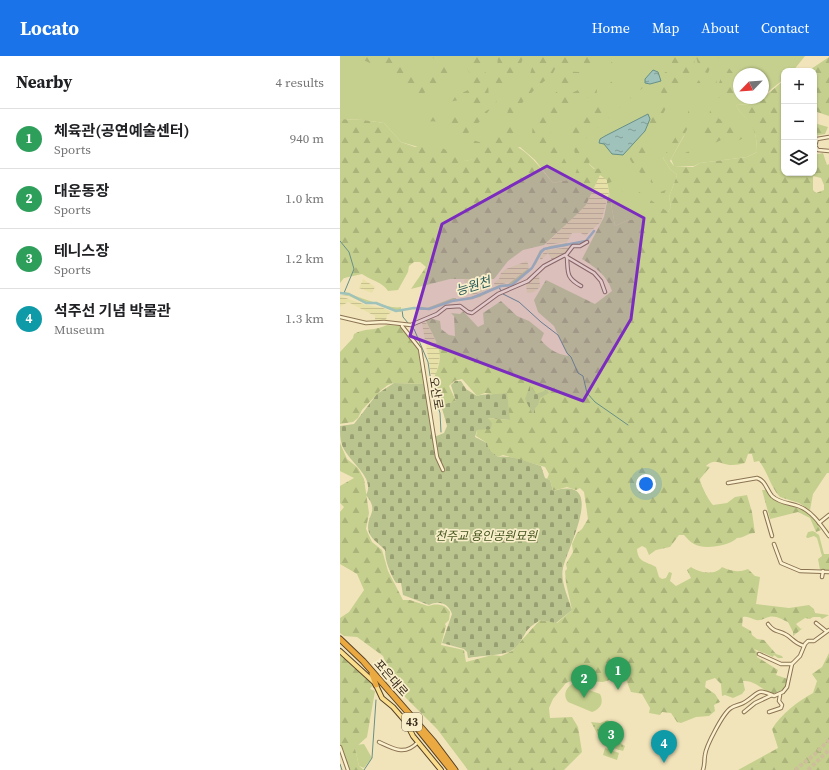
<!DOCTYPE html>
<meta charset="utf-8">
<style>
:root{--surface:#fff;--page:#f6f6f6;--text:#202124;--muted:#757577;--line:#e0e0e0;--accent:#1a73e8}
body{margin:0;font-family:"Source Serif 4","Noto Sans KR",serif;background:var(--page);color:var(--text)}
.controls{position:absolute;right:12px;top:12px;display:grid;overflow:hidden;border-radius:8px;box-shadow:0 1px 3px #0004}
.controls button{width:36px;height:36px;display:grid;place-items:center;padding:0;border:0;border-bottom:1px solid var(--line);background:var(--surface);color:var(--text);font:20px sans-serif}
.compass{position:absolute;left:393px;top:12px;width:36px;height:36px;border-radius:50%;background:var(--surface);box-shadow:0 1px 3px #0004;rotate:245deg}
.you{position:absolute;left:306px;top:428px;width:14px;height:14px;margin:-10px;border:3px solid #fff;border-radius:50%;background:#1a73e8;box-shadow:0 0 0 6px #1a73e833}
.badge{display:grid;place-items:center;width:26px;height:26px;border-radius:50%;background:var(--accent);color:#fff;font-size:13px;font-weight:700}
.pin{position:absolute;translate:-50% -33px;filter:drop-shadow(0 1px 2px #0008)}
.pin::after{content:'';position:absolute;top:21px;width:14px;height:12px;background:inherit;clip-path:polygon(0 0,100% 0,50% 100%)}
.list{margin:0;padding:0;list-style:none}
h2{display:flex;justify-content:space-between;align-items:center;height:52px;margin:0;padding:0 16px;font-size:17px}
h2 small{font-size:13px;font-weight:400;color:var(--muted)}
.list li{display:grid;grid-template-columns:26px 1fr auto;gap:12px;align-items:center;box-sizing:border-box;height:60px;padding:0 16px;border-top:1px solid var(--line)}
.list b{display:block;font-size:15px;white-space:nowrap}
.list p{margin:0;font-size:13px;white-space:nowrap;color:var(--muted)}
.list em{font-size:13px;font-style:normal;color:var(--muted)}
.icon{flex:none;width:22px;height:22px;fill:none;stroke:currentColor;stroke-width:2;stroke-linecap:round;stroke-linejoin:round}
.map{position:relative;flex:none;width:489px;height:714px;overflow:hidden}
header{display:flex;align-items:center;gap:24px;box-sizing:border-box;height:56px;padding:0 20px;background:var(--accent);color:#fff}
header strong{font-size:19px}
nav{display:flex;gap:22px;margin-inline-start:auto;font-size:14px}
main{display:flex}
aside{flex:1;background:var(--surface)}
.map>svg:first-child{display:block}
.farmland{fill:url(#farmland-rules)}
.grass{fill:#c5d08e}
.forest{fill:url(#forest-firs);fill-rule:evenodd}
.cemetery{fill:url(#cemetery-stones)}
.park{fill:url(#park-dots)}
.water{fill:url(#water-ripples);stroke:#669088}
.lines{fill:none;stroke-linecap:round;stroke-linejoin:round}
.stream{stroke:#669088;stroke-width:1}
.river{stroke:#9fc2ba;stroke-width:2.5}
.major-tunnel{stroke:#cdbf9a;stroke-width:4;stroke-dasharray:4 2;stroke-linecap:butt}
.minor-casing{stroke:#8a7353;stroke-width:4.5}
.major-casing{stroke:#574128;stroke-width:6}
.highway-casing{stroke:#574128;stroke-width:7}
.minor{stroke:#fcf1ce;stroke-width:2.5}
.major{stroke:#fade8d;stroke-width:4}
.highway{stroke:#ebaa41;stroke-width:5}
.marked{fill:#7b2cbf;fill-opacity:0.2;stroke:#7b2cbf;stroke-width:3;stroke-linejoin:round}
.labels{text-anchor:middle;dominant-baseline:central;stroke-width:3.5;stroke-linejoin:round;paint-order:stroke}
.shield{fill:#f9eeca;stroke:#71654f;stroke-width:1}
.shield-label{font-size:11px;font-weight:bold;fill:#372a1a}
.street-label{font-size:12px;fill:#372a1a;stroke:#f9eeca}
.park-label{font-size:12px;font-style:italic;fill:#45561e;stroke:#f9eeca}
.water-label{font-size:13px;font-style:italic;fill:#275959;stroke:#f9eeca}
</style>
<header>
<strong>Locato</strong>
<nav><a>Home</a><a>Map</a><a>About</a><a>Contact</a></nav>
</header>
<main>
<aside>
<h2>Nearby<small>4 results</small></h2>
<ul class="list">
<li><span class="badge" style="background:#2e9e5b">1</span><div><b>체육관(공연예술센터)</b><p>Sports</p></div><em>940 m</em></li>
<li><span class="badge" style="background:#2e9e5b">2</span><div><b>대운동장</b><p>Sports</p></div><em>1.0 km</em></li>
<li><span class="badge" style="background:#2e9e5b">3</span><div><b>테니스장</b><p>Sports</p></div><em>1.2 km</em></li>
<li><span class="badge" style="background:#0f9aa8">4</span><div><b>석주선 기념 박물관</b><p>Museum</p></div><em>1.3 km</em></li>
</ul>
</aside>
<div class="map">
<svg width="489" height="714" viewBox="0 0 489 714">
<defs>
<pattern id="farmland-rules" width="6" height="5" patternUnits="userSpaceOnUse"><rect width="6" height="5" fill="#e8e1a7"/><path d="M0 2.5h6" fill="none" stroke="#c8c18f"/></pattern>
<pattern id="forest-firs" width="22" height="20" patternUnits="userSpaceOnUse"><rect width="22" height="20" fill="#c5d08e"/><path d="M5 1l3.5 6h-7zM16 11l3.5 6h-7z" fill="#aab37a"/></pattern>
<pattern id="cemetery-stones" width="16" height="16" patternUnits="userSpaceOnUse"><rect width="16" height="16" fill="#bac48e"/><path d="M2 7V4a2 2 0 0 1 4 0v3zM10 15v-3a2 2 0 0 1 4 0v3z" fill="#989f73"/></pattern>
<pattern id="park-dots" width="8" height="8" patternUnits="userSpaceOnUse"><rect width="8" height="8" fill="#c5d08e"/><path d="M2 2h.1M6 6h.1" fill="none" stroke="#aab37a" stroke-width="1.8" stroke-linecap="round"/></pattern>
<pattern id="water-ripples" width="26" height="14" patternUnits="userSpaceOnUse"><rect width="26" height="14" fill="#9fc2ba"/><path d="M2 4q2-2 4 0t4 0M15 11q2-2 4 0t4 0" fill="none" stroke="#829e96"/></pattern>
</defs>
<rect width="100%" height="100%" fill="#f2e4ba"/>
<!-- farmland -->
<g class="farmland">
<path d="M 260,118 L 267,124 L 269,136 L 261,166 L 245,180 L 241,177 L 232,177 L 227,186 L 205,189 L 246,149 Z"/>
<path d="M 231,191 L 226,198 L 212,204 L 208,197 L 201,204 L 199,201 L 207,194 Z"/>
<path d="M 187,205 L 189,211 L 187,214 L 170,226 L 155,230 L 154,227 L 159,223 L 161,217 L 166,213 Z"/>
<path d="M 199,219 L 200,231 L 194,236 L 187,237 L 186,228 Z"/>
<path d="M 23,223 L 35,231 L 32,237 L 19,232 Z"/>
<path d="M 125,223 L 147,223 L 149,230 L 147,234 L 131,240 L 124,225 Z"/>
<path d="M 0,240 L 26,249 L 43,252 L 52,256 L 47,259 L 46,265 L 35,265 L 35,260 L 8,246 L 0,251 Z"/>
<path d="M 84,266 L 87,268 L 101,295 L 96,319 L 91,318 L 82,267 Z"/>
</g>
<!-- grass -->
<g class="grass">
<path d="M 0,0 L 465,0 L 453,15 L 444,15 L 444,23 L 423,40 L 423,18 L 399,18 L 399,42 L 420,42 L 412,48 L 396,49 C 400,58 406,60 411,67 C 416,75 417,87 417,96 L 407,101 L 360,107 L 354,110 L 334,110 L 331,103 L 345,78 L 323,102 L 330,113 L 337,119 L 329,141 L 331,151 L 328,156 L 286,165 L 275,170 L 267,124 L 245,104 L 239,110 L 233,123 L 213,127 L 195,104 L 180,91 L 126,105 L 61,86 L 44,67 L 24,64 L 0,63 Z"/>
<path d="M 227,187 L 228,190 C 220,191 209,190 203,196 C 198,200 198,209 191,213 L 200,194 L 210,190 Z"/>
<path d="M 189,212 L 190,214 L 171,230 L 159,231 L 140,241 L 126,244 L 126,242 L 140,238 L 159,229 L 168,228 Z"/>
<path d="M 5,236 C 16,240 51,254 61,251 L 61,256 L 36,247 L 26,248 L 9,240 L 0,239 L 8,239 L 19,243 L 4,237 Z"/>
<path d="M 113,242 L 116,242 L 117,245 C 104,244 93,255 76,254 L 77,250 L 87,252 Z"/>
<path d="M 232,628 L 260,638 C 264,646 261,653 252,656 L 228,646 C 223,640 225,633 232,628 Z"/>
<path d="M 24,688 L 32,702 L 24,712 L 19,710 L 15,692 L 16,689 Z"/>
<path d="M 265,692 L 279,697 L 277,704 L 263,699 Z"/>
</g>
<!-- forest -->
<g class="forest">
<path d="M 14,0 L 50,0 C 64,14 79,25 100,17 C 102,10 96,3 90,0 L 105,0 L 109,10 L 108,24 L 84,37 L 79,38 L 57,26 L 44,13 Z"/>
<path d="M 122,0 L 140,0 L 148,24 L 149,47 L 139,54 C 129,39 125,43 109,46 L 114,41 L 132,32 L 131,21 Z"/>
<path d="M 158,0 L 184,0 L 180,10 L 160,32 L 156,47 L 154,46 Z"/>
<path d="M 195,0 L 224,0 L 231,4 L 233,10 L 215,13 L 212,19 L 197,31 L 182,47 L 174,61 L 174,79 L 168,86 C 189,95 199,110 213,127 L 233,123 L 237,113 L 234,92 L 237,91 L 243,95 L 247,93 L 253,94 L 249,108 L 254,113 C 262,111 269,115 275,120 L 273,125 L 267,128 L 267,124 L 260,119 L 246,149 L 235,160 L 204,189 L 183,194 L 168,205 L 154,223 L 110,223 L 71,233 L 86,211 L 80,206 L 74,206 L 69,210 L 68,216 L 58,234 L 48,235 C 43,226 30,224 22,218 L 4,222 L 0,227 L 0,63 L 24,64 L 44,67 L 61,86 L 75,91 L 95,88 L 126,105 L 135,102 C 133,92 125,89 118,81 C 109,72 97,60 84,68 L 84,62 L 88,60 L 131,62 L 150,53 L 142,64 L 130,73 L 128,78 L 133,84 L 145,88 L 165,64 L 172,42 L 183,34 L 189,22 Z"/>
<path d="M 246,0 L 255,1 L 232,30 L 232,43 L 229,52 L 215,58 L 209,66 L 211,77 L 230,114 L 225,116 C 218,102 208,95 195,87 C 184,68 209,42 222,31 L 217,18 L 219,15 L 239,16 L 238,12 L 243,8 Z"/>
<path d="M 275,0 L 285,0 L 279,9 L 257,27 L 256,25 L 271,7 Z"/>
<path d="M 330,0 L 381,0 L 373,5 L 368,17 C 359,16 358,7 356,1 L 350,21 L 344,23 L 333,10 Z"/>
<path d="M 308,1 L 311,2 C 309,6 268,35 262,38 L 261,37 L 266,29 L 293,14 Z"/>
<path d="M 489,1 L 489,60 L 477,56 L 474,51 L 474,15 L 468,15 Z"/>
<path d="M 385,7 L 396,21 L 399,22 L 399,42 L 401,42 L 399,42 L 382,39 L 380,42 L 374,41 L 375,53 L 379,63 L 388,65 L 403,75 L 404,82 L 397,85 L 381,84 L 361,94 L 338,102 L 340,99 L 357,92 L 364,85 L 364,71 L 369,65 L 372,33 L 378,18 L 374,41 L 382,19 L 381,11 Z"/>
<path d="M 325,16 L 330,17 L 340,26 L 308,86 L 320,93 L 319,95 L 314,94 L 310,96 C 309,110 308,126 320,136 L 326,134 L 324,138 L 319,139 L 311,126 L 296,113 L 289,102 L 291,94 L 303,83 L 311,63 L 314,52 L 320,46 L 323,21 Z"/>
<path d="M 363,18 L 367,19 L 354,41 L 350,68 L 330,105 L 334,110 L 353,111 L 360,107 L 407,101 L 417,96 C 417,87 416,75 410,67 C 406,60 399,57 396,49 L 412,48 L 423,42 L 444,24 L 444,117 L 474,117 L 474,99 L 483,97 L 487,109 L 489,108 L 489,417 L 487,417 L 473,438 L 470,454 L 459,447 L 440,441 C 430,430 428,416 419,405 L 414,406 L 412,398 L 408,398 L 405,407 C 401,408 396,409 392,409 C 381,409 375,401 366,410 L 370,411 L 360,423 C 360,428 369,445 373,449 L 387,447 L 395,441 L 407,439 L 412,456 L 415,477 C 408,477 404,482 397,482 C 389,490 364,494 354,488 C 350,486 347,482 344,479 L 339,479 L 330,491 L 316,494 L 309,499 L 306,492 L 302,490 L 297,493 C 298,507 306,505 316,511 L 319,521 L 322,523 L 326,522 L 329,516 L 332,517 L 330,525 L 336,530 L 351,522 L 347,514 L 351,511 C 360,517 375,520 382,511 C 391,515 398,517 408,513 L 415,520 L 420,521 L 416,548 L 449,552 L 469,549 L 474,553 L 475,557 L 489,559 L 482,563 L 480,561 L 473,561 L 470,563 L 465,562 L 456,568 L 461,573 L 463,572 L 453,580 L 453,576 L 448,566 C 443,564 435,559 429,561 C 424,562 422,565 416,564 C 411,563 409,560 403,561 L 402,570 L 411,575 L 412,579 L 417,583 L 424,584 L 436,598 L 442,600 L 443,602 L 438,602 L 434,599 L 433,601 L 414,593 L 417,596 L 417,601 L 438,614 L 436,619 L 448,623 C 448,632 440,636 432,638 C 422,634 415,624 403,625 L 405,634 L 402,638 L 393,642 L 385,639 L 382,640 L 381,628 L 375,622 L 366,625 L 365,631 L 375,638 L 380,646 L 374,649 L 375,655 L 369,660 L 356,661 L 341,667 L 337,666 L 331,657 L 322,656 L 320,659 L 309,657 L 310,652 L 302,638 L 291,636 L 285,621 L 282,620 L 263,626 L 234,624 L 226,627 L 213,643 L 209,652 L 210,662 L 232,661 L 238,671 L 242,696 L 224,714 L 128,714 L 97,673 L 55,631 L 43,600 L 17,581 L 4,580 L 0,577 L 0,562 L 9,556 L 24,534 L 17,518 L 0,508 L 0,456 L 4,451 L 0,447 L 0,430 L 14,422 L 0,415 L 0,387 L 7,403 L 18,412 L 24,423 L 29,457 L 26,473 L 32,486 L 42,494 L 48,515 L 63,544 L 70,544 L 88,550 C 96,547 106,548 110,556 L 109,564 L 105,568 L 106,570 L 101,589 L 124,594 L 126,606 L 152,599 L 161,600 L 172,595 L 200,564 L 217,567 L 232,554 L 226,527 L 225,515 L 227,513 L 226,508 L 233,496 L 232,488 L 237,477 L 242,473 L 248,463 L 244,436 L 240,432 L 236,434 L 227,431 L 213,435 L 210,424 L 207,423 L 209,418 L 205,411 L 163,399 L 158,401 L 149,395 L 147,387 L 136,380 L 137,374 L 147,362 L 170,364 L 156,339 L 145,337 L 137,340 L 122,323 L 114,325 L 109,330 L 116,345 L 101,349 L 91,328 C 107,297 99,292 85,263 L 89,262 L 100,265 L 101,273 L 109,279 L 115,280 L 114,260 L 111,257 L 120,258 L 123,255 L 138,271 L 144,268 L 143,257 L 161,245 L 177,260 L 189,265 L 204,277 L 201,284 C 208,293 217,298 228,300 L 214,270 L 198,256 L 194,244 L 206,224 L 255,248 L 272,235 C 267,219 255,211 242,203 L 264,161 L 269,136 L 275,170 L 286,165 L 315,158 L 317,153 L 316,154 L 306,142 L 299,138 L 292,140 L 283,136 L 276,120 L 328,156 L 331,151 L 329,141 L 337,119 L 330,113 L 323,102 L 348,60 L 348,47 L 354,31 ZM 473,120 L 481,122 L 484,129 L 484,134 L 476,137 L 473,134 Z"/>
<path d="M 252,27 L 257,34 L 256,42 L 251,44 L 242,38 L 233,42 L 232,37 Z"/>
<path d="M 300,28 L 304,31 C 280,50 259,70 238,90 L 231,90 L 230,83 L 233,72 L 236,67 L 249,57 L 253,45 L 257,45 L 262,54 L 266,56 L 282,44 Z"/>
<path d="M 474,67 L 488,71 L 485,78 L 474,80 Z"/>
<path d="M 47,269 L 60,270 L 80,295 L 84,328 L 54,327 L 48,329 L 40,335 L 22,354 L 18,362 L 13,366 L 0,368 L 0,296 L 13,282 L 14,278 C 23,272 36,275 47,269 Z"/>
<path d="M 422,434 L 428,434 L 441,447 L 464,454 L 476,465 L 481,474 L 476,476 L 470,462 L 458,456 L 430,463 Z"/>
<path d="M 473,475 L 479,479 L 484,498 L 489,498 L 489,514 L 480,514 L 478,503 L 482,500 L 477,482 L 474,480 L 468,482 L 466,481 L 468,476 Z"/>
<path d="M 0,597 L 32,627 L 33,629 L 30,633 L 35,635 L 27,681 L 15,692 L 19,710 L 24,714 L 10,714 L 0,689 Z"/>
<path d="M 489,597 L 489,714 L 398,714 L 438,692 L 432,673 C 441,658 458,645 473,637 L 477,625 L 472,618 L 482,611 Z"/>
</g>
<!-- cemetery -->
<g class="cemetery">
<path d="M 115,325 L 121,325 L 126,333 L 137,340 C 147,337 156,339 167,337 L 170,364 L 148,362 L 152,367 L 151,373 L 137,374 L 135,381 L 147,387 L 149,394 L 158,401 C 167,398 190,407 201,410 L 205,422 L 210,424 L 213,435 C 268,418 228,490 223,512 C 220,525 228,541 232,554 L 216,567 L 200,564 C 196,567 189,571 186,576 C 182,583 178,591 171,595 C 164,599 138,600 128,602 L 127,596 L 124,593 L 102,587 L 112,558 C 109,547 98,544 89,549 L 63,539 L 61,527 L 56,527 C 50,517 45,505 45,494 C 39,487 29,483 28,472 C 28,457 39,455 26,439 C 36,421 8,406 2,389 C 0,383 0,377 0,370 L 14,368 L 37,338 L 54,327 L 85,328 L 94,381 L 104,377 L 107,370 L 101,349 L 116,345 L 111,329 Z"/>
<path d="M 190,329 L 196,338 L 207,334 L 209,337 L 200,342 L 198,349 L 195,352 L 195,357 L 192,357 L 185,343 Z"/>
</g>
<!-- park -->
<path class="park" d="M 268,664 L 279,686 L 285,690 L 283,695 L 263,689 L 251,666 L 260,667 Z"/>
<!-- water -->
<g class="water">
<path d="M 313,14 L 318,16 L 321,25 L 310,28 L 305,27 L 305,23 Z"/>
<path d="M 308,58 L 310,63 L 305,75 L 283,99 L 272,98 L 264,88 L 259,87 L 260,83 L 265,80 Z"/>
</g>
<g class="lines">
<!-- stream -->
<g class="stream">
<path d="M 0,185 L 9,196 L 14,213 L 4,237"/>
<path d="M 159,231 L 161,235"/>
<path d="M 163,238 L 179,246 L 201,266 L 218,279 L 227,297 L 231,301 L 238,317 L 243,320 L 247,337 L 255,346 L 288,369"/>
<path d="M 62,254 L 63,261 L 68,267"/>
<path d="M 71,271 L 74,273 L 88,306 L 92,333 L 100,357 L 101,376"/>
<path d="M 0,708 L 2,714"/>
<path d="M 24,714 L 32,702 L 36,644"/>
</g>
<!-- river -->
<path class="river" d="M 0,237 L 9,238 L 26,247 L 36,247 L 56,255 L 74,252 L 89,253 L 112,245 L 132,242 L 161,230 L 172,229 L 192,212 L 201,196 L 204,193 L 246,185 L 254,175"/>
<!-- major-tunnel -->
<g class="major-tunnel">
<path d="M 455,714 L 474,699 L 489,684"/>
<path d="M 468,714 L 489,694"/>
</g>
<defs>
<g id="minor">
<path d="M 489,81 L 477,83 L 475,90 L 478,94 L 489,95"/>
<path d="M 226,199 L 233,190 L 240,190 L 247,186"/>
<path d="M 227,201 L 254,217 L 261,225 L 265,236"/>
<path d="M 0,261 L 26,267 L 44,266 L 71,269 L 97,258 L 106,251 L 120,250 L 128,256 L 132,257 L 158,238 L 188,225 L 204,210 L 225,199 L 227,201 C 228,217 226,222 241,230"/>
<path d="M 62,270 L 80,293 L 97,401 L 103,414"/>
<path d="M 388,427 L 417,422 C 426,425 426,433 432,440 C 439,447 450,447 458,450 C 472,455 481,469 489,480"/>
<path d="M 425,456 L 432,480"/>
<path d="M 479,467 L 489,459"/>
<path d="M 434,488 L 441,507 L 460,515 L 489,516"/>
<path d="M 482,521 L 483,515"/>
<path d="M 476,567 L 486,575"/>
<path d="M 428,568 C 434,576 437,574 445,578 C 452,581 453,587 464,590"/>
<path d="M 419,598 L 441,608 L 452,608"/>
<path d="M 404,656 L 415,647 L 432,639"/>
<path d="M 429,656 L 441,652 L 442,649 L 439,645 L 440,639"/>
<path d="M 39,686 C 54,693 65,700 78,686"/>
<path d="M 0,691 L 8,714"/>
<path d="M 363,714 C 365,708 364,705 365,699 C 366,690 383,657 391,652 C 395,649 401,649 405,646 C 420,636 417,632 434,640 L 443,636 L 447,631 L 452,608 L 460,600 L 465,588 L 468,585 L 474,585 L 489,574"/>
</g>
<path id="major" d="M 0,595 L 35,627 L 42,642 L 53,651 L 66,666 L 73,680 L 101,714"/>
<g id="highway">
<path d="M 0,583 L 23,605 L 94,686 L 115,714"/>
<path d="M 32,618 L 36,629"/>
<path d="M 78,673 L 111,714"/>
</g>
</defs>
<!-- minor casing -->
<use href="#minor" class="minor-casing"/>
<!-- major casing -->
<use href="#major" class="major-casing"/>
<!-- highway casing -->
<use href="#highway" class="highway-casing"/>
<!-- minor -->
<use href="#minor" class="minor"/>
<!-- major -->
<use href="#major" class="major"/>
<!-- highway -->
<use href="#highway" class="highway"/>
</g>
<!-- marked area -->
<path class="marked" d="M 207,110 L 304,162 L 291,263 L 243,345 L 70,280 L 102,168 Z"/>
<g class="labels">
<!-- shield labels -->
<rect class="shield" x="62" y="657" width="20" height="18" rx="3"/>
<g class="shield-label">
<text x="72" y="666">43</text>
</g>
<!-- street labels -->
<g class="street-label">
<text transform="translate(96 337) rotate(80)">오산로</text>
<text transform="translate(51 622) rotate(49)">포은대로</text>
</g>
<!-- park labels -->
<g class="park-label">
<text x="146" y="480">천주교 용인공원묘원</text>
</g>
<!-- water labels -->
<g class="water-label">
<text transform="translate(133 230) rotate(-17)">능원천</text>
</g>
</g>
</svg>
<div class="controls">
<button>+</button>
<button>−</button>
<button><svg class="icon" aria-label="layers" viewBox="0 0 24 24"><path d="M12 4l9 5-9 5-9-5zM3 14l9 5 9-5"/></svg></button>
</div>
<svg class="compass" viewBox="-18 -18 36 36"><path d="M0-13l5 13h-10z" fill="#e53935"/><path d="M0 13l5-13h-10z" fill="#757577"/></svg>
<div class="you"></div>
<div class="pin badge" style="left:278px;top:634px;background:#2e9e5b">1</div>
<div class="pin badge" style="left:244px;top:642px;background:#2e9e5b">2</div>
<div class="pin badge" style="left:271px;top:698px;background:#2e9e5b">3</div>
<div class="pin badge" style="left:324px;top:707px;background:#0f9aa8">4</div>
</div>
</main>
